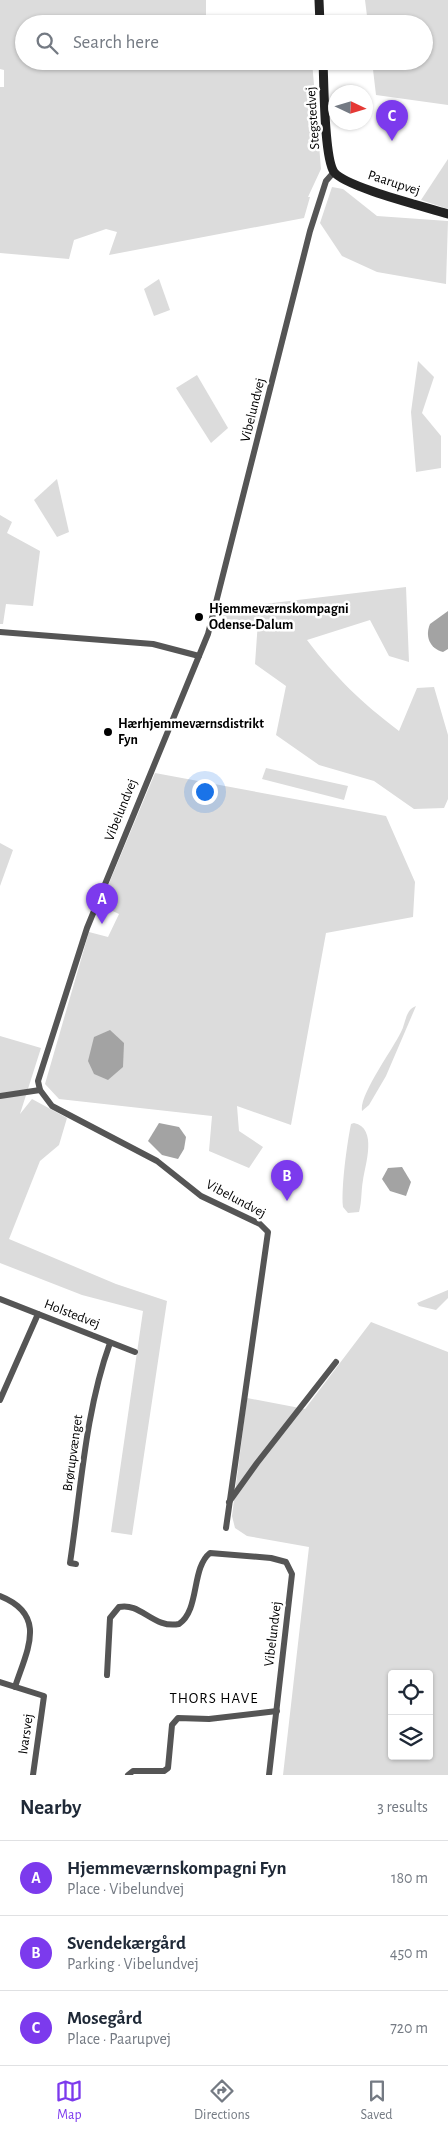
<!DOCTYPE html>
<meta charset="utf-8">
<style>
:root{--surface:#fff;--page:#f2f2f3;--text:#1f2937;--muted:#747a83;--line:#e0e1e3;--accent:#7c3aed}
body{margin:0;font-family:"Alegreya Sans",sans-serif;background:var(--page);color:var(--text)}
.controls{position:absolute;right:15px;bottom:15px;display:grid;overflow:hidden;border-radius:5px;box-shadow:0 1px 4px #0004}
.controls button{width:45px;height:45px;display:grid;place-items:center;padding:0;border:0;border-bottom:1px solid var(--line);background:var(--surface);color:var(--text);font:25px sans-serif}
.compass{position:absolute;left:328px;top:85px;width:45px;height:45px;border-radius:50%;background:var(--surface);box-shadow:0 1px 4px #0004;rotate:94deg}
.you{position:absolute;left:204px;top:791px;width:18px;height:18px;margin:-12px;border:4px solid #fff;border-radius:50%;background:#1a73e8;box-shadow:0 0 0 8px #1a73e833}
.badge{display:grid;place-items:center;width:32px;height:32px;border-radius:50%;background:var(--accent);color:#fff;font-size:16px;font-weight:700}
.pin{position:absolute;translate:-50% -41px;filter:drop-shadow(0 1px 2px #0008)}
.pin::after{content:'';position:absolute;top:26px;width:18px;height:15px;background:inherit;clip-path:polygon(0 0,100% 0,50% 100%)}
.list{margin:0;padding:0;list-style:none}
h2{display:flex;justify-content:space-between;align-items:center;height:65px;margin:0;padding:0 20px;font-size:21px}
h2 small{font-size:16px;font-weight:400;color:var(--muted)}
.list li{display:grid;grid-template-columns:32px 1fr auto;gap:15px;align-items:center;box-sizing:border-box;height:75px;padding:0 20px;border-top:1px solid var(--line)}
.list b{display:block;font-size:19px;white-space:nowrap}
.list p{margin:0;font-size:16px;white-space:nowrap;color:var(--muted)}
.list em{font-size:16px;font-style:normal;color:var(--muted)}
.icon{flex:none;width:28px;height:28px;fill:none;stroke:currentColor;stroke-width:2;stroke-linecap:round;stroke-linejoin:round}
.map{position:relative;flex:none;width:448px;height:1775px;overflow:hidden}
.search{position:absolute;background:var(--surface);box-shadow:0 1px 4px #0004;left:15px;right:15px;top:15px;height:55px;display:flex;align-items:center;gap:12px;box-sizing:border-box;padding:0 18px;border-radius:28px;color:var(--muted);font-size:19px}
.sheet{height:290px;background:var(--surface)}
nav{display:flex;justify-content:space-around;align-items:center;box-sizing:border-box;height:70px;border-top:1px solid var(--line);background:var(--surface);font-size:14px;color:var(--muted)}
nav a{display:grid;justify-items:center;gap:2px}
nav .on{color:var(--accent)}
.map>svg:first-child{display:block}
.green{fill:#dcdcdc;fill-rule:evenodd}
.water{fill:#a3a3a3}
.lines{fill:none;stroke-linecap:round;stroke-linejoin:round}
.street{stroke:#555;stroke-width:6}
.secondary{stroke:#222;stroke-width:9}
.poi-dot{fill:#000;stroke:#fff;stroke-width:2}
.labels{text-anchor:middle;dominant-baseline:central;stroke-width:5;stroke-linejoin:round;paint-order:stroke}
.street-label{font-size:14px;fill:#000;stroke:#fff}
.poi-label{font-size:14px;font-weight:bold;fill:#000;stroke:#fff;text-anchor:start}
.neighbourhood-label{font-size:15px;letter-spacing:1px;fill:#000;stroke:#fff}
</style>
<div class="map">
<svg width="448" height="1775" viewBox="0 0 448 1775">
<rect width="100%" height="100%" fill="#fff"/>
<!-- green -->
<g class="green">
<path d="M 0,0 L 206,0 L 206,24 L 24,24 L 24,61 L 312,61 L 321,169 L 308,197 L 310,197 L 304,218 L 109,255 L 117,232 L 106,229 L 74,240 L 69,259 L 0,253 L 0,87 L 4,87 L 4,70 L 0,69 Z"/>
<path d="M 365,0 L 448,0 L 448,105 L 376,95 L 372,61 L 424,61 L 424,24 L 368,24 Z"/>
<path d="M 448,159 L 448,209 L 421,200 Z"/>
<path d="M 332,187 L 343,189 L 377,216 L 448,221 L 446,284 L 377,272 L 342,256 L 320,223 Z"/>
<path d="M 159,279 L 170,310 L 154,316 L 144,289 Z"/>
<path d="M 418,361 L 434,377 L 422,413 L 441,436 L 441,468 L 416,472 L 411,412 Z"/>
<path d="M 197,375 L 228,428 L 211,443 L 176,388 Z"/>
<path d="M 57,479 L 69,532 L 57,537 L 34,500 Z"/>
<path d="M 0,515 L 12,522 L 7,533 L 40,551 L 33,606 L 6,604 L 3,624 L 0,624 Z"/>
<path d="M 406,587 L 409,662 L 389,656 L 370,620 L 307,640 C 336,678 361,702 399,731 L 417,688 L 434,687 L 448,735 L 448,799 L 444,808 L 414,809 L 374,781 L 319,765 L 276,735 L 286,686 L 255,664 L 258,621 L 222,619 L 224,609 Z"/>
<path d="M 266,768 L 348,786 L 344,800 L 262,779 Z"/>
<path d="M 155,773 L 386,816 L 415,882 L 413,917 L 326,933 L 291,1125 L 237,1106 L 239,1131 L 263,1147 L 249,1168 L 209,1151 L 212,1116 L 59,1099 L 45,1084 L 89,932 L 108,937 L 119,914 L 100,905 Z"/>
<path d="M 0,843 L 13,850 L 0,886 Z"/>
<path d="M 416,1006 L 386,1076 L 369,1105 L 362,1111 C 359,1095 393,1049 401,1032 C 406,1023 405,1010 416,1006 Z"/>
<path d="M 0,1036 L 41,1048 L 20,1114 L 32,1099 L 67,1118 L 59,1145 L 40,1161 L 9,1239 L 116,1284 L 167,1301 L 132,1535 L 111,1532 L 143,1311 L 82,1295 L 0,1263 Z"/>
<path d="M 354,1123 C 378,1128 365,1165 363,1180 C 361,1191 362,1201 359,1212 L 348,1213 L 343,1207 C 341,1187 347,1144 351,1124 Z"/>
<path d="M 448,1290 L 448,1298 L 436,1310 L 419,1306 L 417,1303 Z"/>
<path d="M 371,1322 L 448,1352 L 448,1775 L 283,1775 L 309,1547 L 247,1536 L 235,1528 L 232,1516 L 247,1398 L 305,1409 ZM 392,1674 L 429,1674 L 429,1756 L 392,1756 Z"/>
</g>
<!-- water -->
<g class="water">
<path d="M 448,611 L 448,649 L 443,652 C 429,648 425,636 430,624 Z"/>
<path d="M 110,1030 L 124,1043 L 123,1067 L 108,1080 L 94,1074 L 88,1061 L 94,1037 Z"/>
<path d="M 159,1123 L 179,1127 L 186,1137 L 184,1149 L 178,1159 L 162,1155 L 148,1141 Z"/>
<path d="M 402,1167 L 411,1182 L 406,1196 L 390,1191 L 382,1179 L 388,1168 Z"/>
</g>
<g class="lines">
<!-- street -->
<g class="street">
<path d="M 0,632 L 153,644 L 199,656"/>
<path d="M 0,1096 L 40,1090"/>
<path d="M 0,1299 L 135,1352"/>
<path d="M 0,1400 L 38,1314"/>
<path d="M 229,1502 L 257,1463 L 336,1362"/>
<path d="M 226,1528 L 268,1232 L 260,1224 L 201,1196 L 157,1161 L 52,1106 L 40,1090 L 38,1081 L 87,928 L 208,634 L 310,231 L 326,181 L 334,172"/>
<path d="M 76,1564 L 70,1563 C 81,1490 85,1412 110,1343"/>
<path d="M 0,1596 C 48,1615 27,1650 15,1687"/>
<path d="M 107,1675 L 110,1618 L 119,1607 C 141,1602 153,1629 179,1624 C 200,1610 191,1568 210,1553 L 271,1558 L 286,1562 L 292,1574 L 269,1775"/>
<path d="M 0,1682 L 44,1696 L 33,1775"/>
<path d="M 128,1775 L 133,1771 L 164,1771 L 168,1768 L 172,1725 L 178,1718 L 209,1719 L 277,1711"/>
</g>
<!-- secondary -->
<g class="secondary">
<path d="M 319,0 L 320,24"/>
<path d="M 323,61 C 324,82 324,158 334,172 C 345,187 426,207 448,214"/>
</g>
</g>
<!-- markers -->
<g class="poi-dot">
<circle cx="199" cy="617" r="5"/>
<circle cx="108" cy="732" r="5"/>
</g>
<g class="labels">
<!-- street labels -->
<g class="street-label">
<text transform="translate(313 118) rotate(-94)">Stegstedvej</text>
<text transform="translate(394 183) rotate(18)">Paarupvej</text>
<text transform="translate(253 410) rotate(-76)">Vibelundvej</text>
<text transform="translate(121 810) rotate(-68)">Vibelundvej</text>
<text transform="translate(236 1199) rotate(28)">Vibelundvej</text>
<text transform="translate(72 1314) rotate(21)">Holstedvej</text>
<text transform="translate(73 1453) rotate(-82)">Brørupvænget</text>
<text transform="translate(273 1634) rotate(-83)">Vibelundvej</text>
<text transform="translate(26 1734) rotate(-82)">Ivarsvej</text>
</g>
<!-- poi labels -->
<g class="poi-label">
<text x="209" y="609">Hjemmeværnskompagni<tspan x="209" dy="16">Odense-Dalum</tspan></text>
<text x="118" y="724">Hærhjemmeværnsdistrikt<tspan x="118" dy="16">Fyn</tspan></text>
</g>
<!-- neighbourhood labels -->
<g class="neighbourhood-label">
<text x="214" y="1698">THORS HAVE</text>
</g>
</g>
</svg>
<div class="controls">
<button><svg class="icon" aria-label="locate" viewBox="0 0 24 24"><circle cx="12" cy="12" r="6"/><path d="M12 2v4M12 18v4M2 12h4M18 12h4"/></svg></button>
<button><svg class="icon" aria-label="layers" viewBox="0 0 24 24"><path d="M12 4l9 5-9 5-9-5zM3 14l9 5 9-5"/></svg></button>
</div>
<svg class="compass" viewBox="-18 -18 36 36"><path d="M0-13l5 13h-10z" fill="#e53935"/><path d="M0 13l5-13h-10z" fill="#747a83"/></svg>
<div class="you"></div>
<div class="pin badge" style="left:102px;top:924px">A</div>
<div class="pin badge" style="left:287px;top:1201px">B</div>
<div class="pin badge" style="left:392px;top:141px">C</div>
<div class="search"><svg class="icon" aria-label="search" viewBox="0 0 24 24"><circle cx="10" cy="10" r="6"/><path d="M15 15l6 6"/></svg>Search here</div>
</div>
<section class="sheet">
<h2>Nearby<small>3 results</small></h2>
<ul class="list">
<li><span class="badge">A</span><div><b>Hjemmeværnskompagni Fyn</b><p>Place · Vibelundvej</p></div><em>180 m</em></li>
<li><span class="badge">B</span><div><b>Svendekærgård</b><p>Parking · Vibelundvej</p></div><em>450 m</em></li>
<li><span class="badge">C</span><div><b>Mosegård</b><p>Place · Paarupvej</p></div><em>720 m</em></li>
</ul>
</section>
<nav>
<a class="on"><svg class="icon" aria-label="map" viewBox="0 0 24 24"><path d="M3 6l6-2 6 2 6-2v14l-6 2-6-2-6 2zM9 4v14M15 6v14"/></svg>Map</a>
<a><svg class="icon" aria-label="directions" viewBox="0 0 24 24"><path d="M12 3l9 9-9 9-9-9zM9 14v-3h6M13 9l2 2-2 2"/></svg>Directions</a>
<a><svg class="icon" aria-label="saved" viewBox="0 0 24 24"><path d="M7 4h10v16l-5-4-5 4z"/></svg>Saved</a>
</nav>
